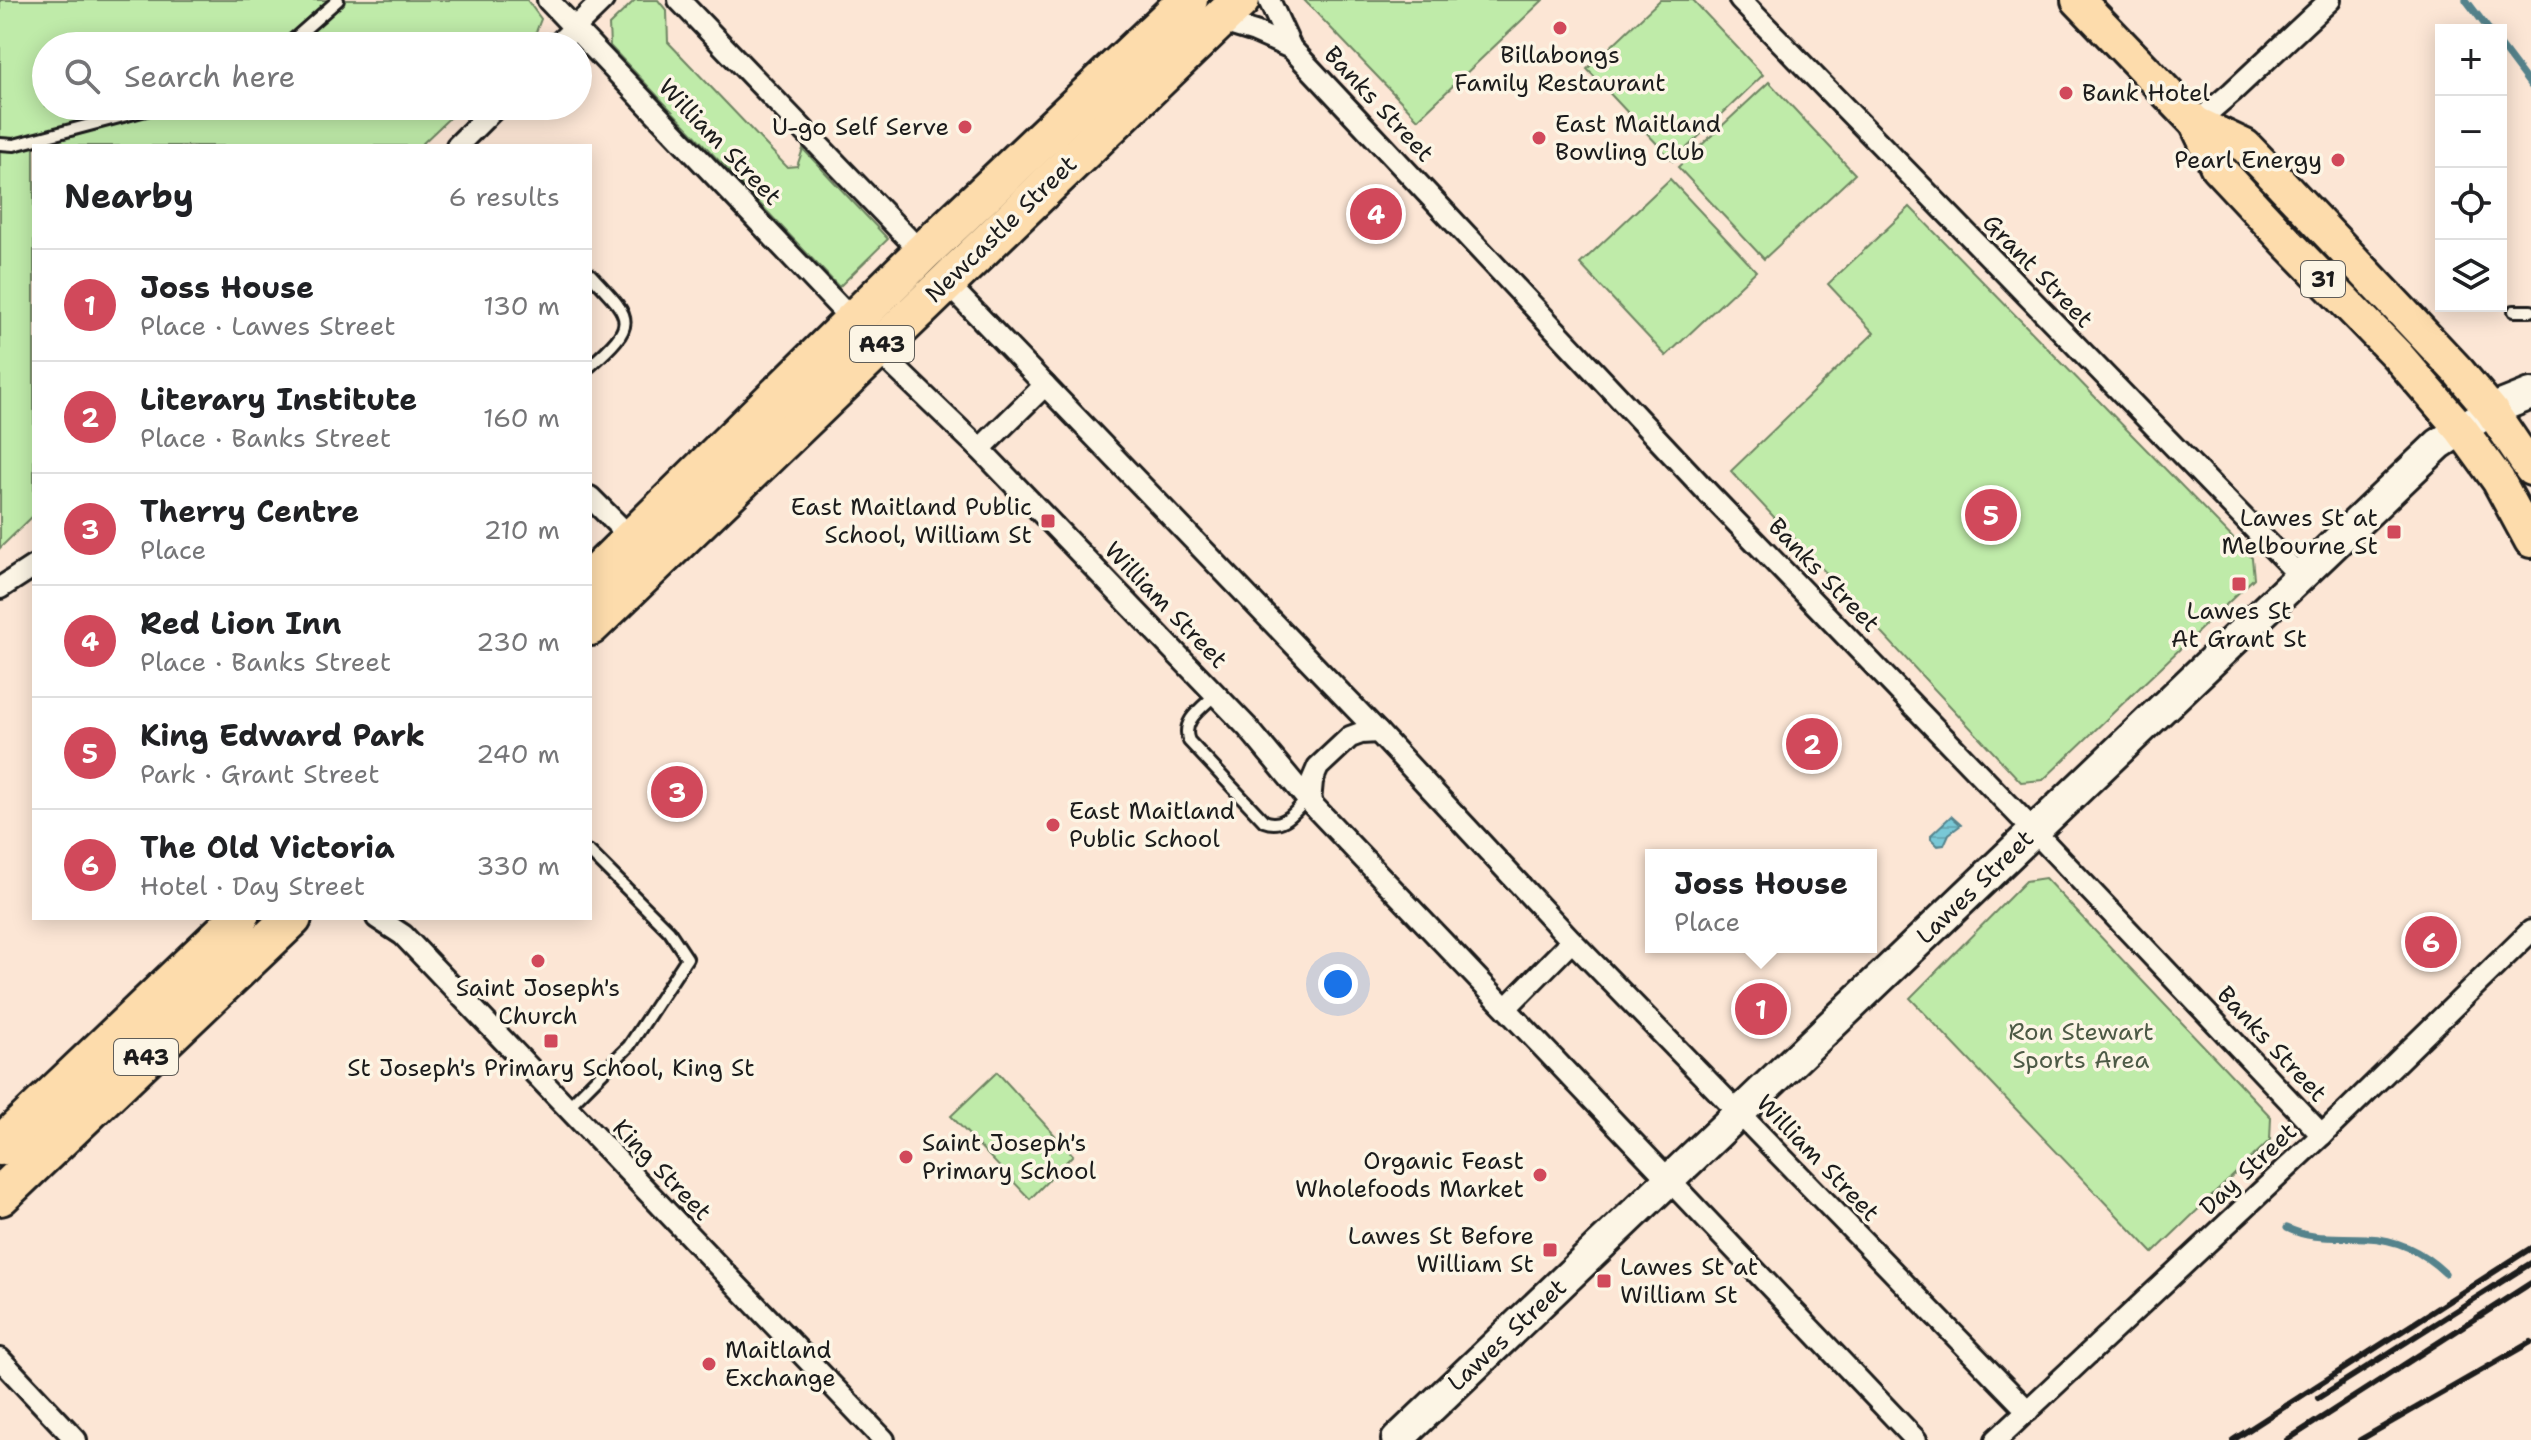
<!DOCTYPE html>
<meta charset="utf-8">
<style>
:root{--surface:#fff;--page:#f6f6f6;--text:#202124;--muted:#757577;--line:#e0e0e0;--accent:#d1495b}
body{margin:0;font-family:"Shantell Sans",sans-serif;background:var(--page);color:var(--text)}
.controls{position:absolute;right:24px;top:24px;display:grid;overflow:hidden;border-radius:0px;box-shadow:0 4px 20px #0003}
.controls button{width:72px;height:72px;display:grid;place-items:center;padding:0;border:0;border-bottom:2px solid var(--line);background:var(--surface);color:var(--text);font:40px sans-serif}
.you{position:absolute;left:1338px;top:984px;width:28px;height:28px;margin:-20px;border:6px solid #fff;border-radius:50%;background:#1a73e8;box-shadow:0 0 0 12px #1a73e833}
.badge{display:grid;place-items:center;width:52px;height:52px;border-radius:50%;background:var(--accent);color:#fff;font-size:26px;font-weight:700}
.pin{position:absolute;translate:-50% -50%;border:4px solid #fff;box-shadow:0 2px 8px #0006}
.popup{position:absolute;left:1645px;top:849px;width:232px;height:104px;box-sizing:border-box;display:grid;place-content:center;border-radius:0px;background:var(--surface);filter:drop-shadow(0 2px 6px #0005);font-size:26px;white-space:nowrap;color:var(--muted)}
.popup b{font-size:30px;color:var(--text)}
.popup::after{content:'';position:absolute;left:50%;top:100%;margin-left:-16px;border:16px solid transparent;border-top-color:var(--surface)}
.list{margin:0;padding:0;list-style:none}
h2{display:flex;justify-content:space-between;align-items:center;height:104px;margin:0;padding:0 32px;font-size:34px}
h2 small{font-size:26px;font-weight:400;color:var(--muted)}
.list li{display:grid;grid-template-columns:52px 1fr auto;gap:24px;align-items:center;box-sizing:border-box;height:112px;padding:0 32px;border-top:2px solid var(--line)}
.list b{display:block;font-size:30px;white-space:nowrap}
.list p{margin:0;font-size:26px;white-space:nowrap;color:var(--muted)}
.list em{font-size:26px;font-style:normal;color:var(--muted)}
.icon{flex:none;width:44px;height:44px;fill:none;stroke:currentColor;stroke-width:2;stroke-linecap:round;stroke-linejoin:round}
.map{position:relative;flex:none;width:2531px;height:1440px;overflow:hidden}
.search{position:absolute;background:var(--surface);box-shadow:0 4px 20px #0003;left:32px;top:32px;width:560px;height:88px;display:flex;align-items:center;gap:20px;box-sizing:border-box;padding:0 28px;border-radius:44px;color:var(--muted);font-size:30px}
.panel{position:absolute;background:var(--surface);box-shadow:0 4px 20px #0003;left:32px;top:144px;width:560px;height:776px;border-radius:0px}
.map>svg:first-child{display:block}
.green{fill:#bfeba9;stroke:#6e8462;stroke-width:2}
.water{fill:url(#water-rules);stroke:#54838c;stroke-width:2}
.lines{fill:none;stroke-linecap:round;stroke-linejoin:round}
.stream{stroke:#54838c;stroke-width:7}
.lane-casing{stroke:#1c1c1c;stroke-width:16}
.street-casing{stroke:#1c1c1c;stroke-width:26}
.secondary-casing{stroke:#1c1c1c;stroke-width:36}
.primary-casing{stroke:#1c1c1c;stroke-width:38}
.highway-casing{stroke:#1c1c1c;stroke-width:44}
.lane{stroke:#fcf5e5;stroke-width:10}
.street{stroke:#fcf5e5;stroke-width:20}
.secondary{stroke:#fcf5e5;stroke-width:30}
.primary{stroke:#fddcac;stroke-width:32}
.highway{stroke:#fddcac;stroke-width:38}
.rail{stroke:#1c1c1c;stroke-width:6}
.poi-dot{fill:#d1495b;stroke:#fcf5e5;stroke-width:3}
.labels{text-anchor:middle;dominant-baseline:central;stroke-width:7;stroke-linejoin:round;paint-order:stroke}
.shield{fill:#fcf5e5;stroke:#5f5d58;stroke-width:2}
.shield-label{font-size:22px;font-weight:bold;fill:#1c1c1c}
.poi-label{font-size:24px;fill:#1c1c1c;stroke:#fcf5e5;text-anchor:start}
.street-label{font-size:24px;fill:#1c1c1c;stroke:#fcf5e5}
.park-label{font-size:24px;fill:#4d5a46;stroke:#fcf5e5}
</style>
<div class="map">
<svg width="2531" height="1440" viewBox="0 0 2531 1440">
<defs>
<pattern id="water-rules" width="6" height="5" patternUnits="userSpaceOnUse" patternTransform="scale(2)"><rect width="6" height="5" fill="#79c8d6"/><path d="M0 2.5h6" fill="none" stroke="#68abb7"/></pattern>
</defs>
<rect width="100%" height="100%" fill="#fce6d5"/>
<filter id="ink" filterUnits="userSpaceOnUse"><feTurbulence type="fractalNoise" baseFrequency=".0125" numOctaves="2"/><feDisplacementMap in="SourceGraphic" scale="16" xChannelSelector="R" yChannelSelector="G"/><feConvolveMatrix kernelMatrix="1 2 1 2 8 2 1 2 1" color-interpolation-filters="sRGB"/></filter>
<g filter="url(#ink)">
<!-- green -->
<g class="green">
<path d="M 0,0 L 527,0 L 541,19 L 534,37 L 525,46 L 46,46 L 46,106 L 462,106 L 420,146 L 34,146 L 34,515 L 0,548 Z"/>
<path d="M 635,0 L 658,0 L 667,11 L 668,42 L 787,167 L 797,166 L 803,149 L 888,239 L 839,287 L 610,46 L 609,25 Z"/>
<path d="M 1304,0 L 1543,0 L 1418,119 Z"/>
<path d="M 1660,0 L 1693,0 L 1763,75 L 1673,161 L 1587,69 Z"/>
<path d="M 1769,82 L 1855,174 L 1764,259 L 1678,167 Z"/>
<path d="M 1670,179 L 1756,271 L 1666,356 L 1580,264 Z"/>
<path d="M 1910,207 L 2252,558 L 2254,578 L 2043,780 L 2021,782 L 1731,471 L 1874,333 L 1828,284 Z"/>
<path d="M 2045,878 L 2271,1117 L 2270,1140 L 2153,1253 L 1910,998 L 2026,881 Z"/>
<path d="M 997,1072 L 1073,1155 L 1030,1199 L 951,1116 Z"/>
</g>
<!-- water -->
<path class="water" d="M 1951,816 L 1961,825 L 1949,834 L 1944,845 L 1938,846 L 1931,839 L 1931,835 Z"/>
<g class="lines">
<!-- stream -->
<g class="stream">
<path d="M 2466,0 L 2489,30"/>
<path d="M 2501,46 L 2531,86"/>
<path d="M 2287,1228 C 2313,1241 2339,1236 2367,1238 C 2398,1239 2423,1252 2445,1273"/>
</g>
<defs>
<g id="lane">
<path d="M 286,46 L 338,0"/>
<path d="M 0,144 L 14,145 L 161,106"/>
<path d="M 590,274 C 632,319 640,322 590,366"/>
<path d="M 2514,311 L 2531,311"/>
<path d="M 1216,694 C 1203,707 1180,721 1189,741 L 1264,821 C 1284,829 1294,812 1307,799"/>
<path d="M 568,1107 L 629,1046 L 687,958 L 669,931 L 590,852"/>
</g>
<g id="street">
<path d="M 548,0 L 853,321"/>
<path d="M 679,0 L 922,253"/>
<path d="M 1269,0 L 1291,48 L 1710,495 L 2033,830 L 2322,1135"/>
<path d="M 1740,0 L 2300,576"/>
<path d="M 1219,21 L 1255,32 L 1291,48"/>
<path d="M 556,46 L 603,0"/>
<path d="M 2196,123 L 2232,92 L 2330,0"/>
<path d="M 457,146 L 497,106"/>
<path d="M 946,282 L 1378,732 L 1572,941 L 2028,1411"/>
<path d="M 876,349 L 980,449 L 1248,728 L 1307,799 L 1916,1440"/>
<path d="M 980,449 L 1045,385"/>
<path d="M 590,497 L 632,539"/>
<path d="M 0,588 L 34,566"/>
<path d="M 1310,802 L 1312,781 L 1318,767 L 1350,737 L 1361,733 L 1378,732"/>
<path d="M 377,918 L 403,935 L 884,1440"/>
<path d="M 1507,1007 L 1572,941"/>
<path d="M 0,1359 L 76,1440"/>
<path d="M 1996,1440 L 2322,1135 L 2531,931"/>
</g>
<path id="secondary" d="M 1397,1440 L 2439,444 L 2491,410 L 2531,394"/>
<g id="primary">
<path d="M 2078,0 L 2196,123 L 2217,167 L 2286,241 L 2397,355 L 2461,429 L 2498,480 L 2531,541"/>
<path d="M 2196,123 L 2245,146 L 2277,179 L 2458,371 L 2491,410 L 2531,469"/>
</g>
<g id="highway">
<path d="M 590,580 L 922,253 L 1188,0"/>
<path d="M 590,626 L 1240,0"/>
<path d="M 0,1146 L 239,918"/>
<path d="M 0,1196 L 292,918"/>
</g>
</defs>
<!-- lane casing -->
<use href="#lane" class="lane-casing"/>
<!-- street casing -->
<use href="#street" class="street-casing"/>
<!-- secondary casing -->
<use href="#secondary" class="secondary-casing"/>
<!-- primary casing -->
<use href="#primary" class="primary-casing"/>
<!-- highway casing -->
<use href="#highway" class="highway-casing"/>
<!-- lane -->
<use href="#lane" class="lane"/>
<!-- street -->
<use href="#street" class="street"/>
<!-- secondary -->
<use href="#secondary" class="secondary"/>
<!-- primary -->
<use href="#primary" class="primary"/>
<!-- highway -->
<use href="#highway" class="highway"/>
<!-- rail -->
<g class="rail">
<path d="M 2318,1398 L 2531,1263"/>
<path d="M 2233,1440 L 2531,1248"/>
<path d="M 2287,1440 L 2531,1283"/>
<path d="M 2360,1440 L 2531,1342"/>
</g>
</g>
</g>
<!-- markers -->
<g class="poi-dot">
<circle cx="1560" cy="28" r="8"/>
<circle cx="2066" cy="93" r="8"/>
<circle cx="965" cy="127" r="8"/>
<circle cx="1539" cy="138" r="8"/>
<circle cx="2338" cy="160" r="8"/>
<rect x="1040" y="513" width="16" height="16" rx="4"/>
<rect x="2386" y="524" width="16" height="16" rx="4"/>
<rect x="2231" y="576" width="16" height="16" rx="4"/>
<circle cx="1053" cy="825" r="8"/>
<circle cx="538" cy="961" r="8"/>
<rect x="543" y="1033" width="16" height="16" rx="4"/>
<circle cx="906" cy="1157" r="8"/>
<circle cx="1540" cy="1175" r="8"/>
<rect x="1542" y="1242" width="16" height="16" rx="4"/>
<rect x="1596" y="1273" width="16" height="16" rx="4"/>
<circle cx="709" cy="1364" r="8"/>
</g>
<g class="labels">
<!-- shield labels -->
<g class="shield">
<rect x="2301" y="261" width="44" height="36" rx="6"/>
<rect x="850" y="326" width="64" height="36" rx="6"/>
<rect x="114" y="1039" width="64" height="36" rx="6"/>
</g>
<g class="shield-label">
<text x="2323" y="279">31</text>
<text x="882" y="344">A43</text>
<text x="146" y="1057">A43</text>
</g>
<!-- poi labels -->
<g class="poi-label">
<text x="1560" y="55" text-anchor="middle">Billabongs<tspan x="1560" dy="28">Family Restaurant</tspan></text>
<text x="2082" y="93">Bank Hotel</text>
<text x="1555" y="124">East Maitland<tspan x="1555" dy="28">Bowling Club</tspan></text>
<text x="949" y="127" text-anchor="end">U-go Self Serve</text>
<text x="2322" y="160" text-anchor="end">Pearl Energy</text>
<text x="1032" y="507" text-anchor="end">East Maitland Public<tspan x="1032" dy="28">School, William St</tspan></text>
<text x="2378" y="518" text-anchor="end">Lawes St at<tspan x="2378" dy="28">Melbourne St</tspan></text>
<text x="2239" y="611" text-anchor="middle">Lawes St<tspan x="2239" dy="28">At Grant St</tspan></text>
<text x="1069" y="811">East Maitland<tspan x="1069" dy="28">Public School</tspan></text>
<text x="538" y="988" text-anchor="middle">Saint Joseph's<tspan x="538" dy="28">Church</tspan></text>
<text x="551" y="1068" text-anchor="middle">St Joseph's Primary School, King St</text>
<text x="922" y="1143">Saint Joseph's<tspan x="922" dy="28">Primary School</tspan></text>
<text x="1524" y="1161" text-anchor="end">Organic Feast<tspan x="1524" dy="28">Wholefoods Market</tspan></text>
<text x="1534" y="1236" text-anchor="end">Lawes St Before<tspan x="1534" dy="28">William St</tspan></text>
<text x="1620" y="1267">Lawes St at<tspan x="1620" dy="28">William St</tspan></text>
<text x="725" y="1350">Maitland<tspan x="725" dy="28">Exchange</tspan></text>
</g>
<!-- street labels -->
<g class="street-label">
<text transform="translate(1379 104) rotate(47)">Banks Street</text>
<text transform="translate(720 142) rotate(46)">William Street</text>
<text transform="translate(1001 229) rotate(-44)">Newcastle Street</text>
<text transform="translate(2038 271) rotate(46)">Grant Street</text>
<text transform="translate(1824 575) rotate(46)">Banks Street</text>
<text transform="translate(1166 605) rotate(46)">William Street</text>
<text transform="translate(1975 887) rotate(-44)">Lawes Street</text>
<text transform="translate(2272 1044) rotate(47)">Banks Street</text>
<text transform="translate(1818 1158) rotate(46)">William Street</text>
<text transform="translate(2248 1169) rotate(-43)">Day Street</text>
<text transform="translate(662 1170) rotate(46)">King Street</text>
<text transform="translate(1507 1335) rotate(-43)">Lawes Street</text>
</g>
<!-- park labels -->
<g class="park-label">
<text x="2081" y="1032">Ron Stewart<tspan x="2081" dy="28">Sports Area</tspan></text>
</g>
</g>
</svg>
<div class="controls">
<button>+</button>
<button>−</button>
<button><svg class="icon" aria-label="locate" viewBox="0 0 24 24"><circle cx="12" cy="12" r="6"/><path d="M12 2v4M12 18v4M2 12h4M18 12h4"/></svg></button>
<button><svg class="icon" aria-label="layers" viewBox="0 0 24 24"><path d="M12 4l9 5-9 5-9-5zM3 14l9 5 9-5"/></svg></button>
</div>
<div class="you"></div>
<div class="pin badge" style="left:1761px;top:1009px">1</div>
<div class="popup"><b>Joss House</b>Place</div>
<div class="pin badge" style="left:1812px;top:744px">2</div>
<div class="pin badge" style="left:677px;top:792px">3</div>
<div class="pin badge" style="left:1376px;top:214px">4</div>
<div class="pin badge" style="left:1991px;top:515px">5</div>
<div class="pin badge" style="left:2431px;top:942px">6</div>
<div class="search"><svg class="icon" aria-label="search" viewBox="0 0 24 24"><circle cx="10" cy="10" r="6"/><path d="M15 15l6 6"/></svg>Search here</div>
<section class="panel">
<h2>Nearby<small>6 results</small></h2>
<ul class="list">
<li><span class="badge">1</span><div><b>Joss House</b><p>Place · Lawes Street</p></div><em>130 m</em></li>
<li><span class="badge">2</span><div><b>Literary Institute</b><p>Place · Banks Street</p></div><em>160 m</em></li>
<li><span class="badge">3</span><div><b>Therry Centre</b><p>Place</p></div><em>210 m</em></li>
<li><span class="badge">4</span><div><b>Red Lion Inn</b><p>Place · Banks Street</p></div><em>230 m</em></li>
<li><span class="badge">5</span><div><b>King Edward Park</b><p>Park · Grant Street</p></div><em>240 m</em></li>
<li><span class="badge">6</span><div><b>The Old Victoria</b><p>Hotel · Day Street</p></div><em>330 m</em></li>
</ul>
</section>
</div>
